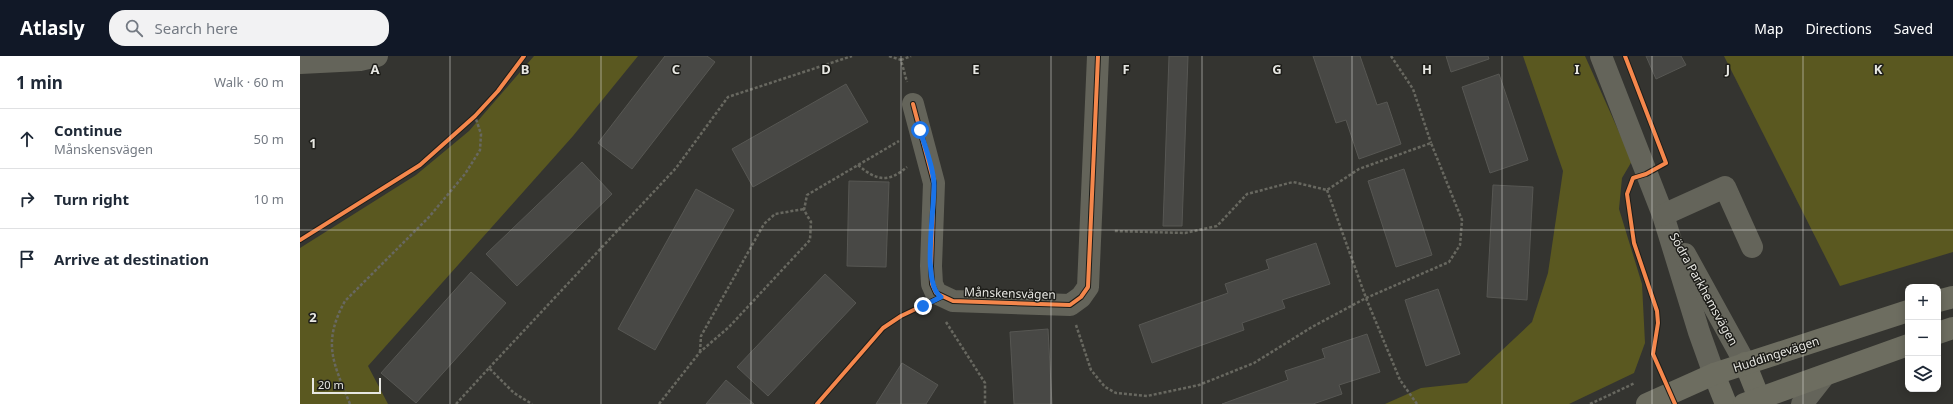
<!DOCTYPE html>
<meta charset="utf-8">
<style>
:root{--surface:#fff;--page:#f2f2f3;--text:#1f2937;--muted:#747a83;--line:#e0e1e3;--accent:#111827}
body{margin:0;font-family:"Noto Sans",sans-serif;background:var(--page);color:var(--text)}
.controls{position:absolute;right:12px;bottom:12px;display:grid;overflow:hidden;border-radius:8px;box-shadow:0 2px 10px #0003}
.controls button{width:36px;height:36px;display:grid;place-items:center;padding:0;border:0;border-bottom:1px solid var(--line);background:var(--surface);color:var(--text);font:20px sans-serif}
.scale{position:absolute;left:12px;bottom:10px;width:69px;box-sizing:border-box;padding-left:4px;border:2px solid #e7e7e2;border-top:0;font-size:11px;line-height:14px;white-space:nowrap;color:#e7e7e2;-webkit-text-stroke:3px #1d1d19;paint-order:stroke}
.stop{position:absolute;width:12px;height:12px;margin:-9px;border:3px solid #1a73e8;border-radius:50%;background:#fff}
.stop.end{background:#1a73e8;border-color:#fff;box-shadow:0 1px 4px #0008}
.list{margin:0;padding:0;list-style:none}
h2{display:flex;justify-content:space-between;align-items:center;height:52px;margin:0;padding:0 16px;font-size:17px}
h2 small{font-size:13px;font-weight:400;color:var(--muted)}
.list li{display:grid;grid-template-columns:26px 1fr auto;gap:12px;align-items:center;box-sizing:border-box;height:60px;padding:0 16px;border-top:1px solid var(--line)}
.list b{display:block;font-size:15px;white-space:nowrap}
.list p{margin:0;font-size:13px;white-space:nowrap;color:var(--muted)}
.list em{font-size:13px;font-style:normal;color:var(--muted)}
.icon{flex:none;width:22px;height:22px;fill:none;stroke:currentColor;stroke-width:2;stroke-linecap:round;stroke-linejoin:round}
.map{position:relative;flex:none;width:1653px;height:348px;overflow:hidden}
header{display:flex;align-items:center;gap:24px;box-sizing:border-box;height:56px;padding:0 20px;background:var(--accent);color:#fff}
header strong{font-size:19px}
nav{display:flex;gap:22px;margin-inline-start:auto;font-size:14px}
.search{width:280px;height:36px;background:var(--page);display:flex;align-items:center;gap:10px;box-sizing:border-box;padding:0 14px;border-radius:16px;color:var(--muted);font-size:15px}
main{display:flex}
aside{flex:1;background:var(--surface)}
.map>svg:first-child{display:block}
.forest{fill:#5a5820}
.building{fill:#484845;stroke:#575753}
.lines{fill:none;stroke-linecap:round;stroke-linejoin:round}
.path{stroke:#686860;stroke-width:2.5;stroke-dasharray:3 2;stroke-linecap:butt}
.minor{stroke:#64645a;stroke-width:22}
.major{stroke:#6d6d60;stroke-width:22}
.cycleway-casing{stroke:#1d1d19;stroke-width:6}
.cycleway{stroke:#f5874c;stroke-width:4}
.route{stroke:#1a73e8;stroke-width:5}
.grid{fill:none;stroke:#e7e7e2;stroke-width:1;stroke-opacity:0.55}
.labels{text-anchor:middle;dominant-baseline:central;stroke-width:3;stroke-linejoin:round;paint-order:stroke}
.street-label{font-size:12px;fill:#e7e7e2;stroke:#1d1d19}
.grid-label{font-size:13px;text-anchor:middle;font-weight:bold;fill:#e7e7e2;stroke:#1d1d19;stroke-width:3;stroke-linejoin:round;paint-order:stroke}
</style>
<header>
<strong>Atlasly</strong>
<div class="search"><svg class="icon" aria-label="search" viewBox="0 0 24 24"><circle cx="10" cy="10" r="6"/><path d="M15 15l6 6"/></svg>Search here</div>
<nav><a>Map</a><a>Directions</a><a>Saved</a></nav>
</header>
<main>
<aside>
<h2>1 min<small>Walk · 60 m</small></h2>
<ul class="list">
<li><svg class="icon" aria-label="ahead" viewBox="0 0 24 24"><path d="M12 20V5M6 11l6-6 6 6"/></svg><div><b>Continue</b><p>Månskensvägen</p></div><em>50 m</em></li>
<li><svg class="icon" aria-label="right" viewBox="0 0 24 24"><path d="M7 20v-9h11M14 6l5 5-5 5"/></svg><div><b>Turn right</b></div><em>10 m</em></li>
<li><svg class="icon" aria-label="arrive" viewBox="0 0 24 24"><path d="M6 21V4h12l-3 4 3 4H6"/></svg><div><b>Arrive at destination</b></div></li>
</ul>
</aside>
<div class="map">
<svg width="1653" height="348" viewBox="0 0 1653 348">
<rect width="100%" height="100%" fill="#343430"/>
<!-- forest -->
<g class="forest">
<path d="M 234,0 L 338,0 L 273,80 L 68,310 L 88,348 L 0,348 L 0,192 L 116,119 L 169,75 Z"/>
<path d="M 1223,0 L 1285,0 L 1332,105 L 1322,122 L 1319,153 L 1342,228 L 1345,287 L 1334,317 L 1269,348 L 1085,348 L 1121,332 L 1167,327 L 1232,266 L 1248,217 L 1263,115 Z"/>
<path d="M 1424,0 L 1653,0 L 1653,196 L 1540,230 Z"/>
</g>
<!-- building -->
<g class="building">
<path d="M 365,0 L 407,0 L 415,6 L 332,113 L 298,87 Z"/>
<path d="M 869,0 L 888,0 L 882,170 L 863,170 Z"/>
<path d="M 1013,0 L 1060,0 L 1077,49 L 1087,46 L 1101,88 L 1059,103 L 1046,64 L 1036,67 Z"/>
<path d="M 1146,0 L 1188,0 L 1189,3 L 1151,16 Z"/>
<path d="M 1346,0 L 1381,0 L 1386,9 L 1356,23 Z"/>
<path d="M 1199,18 L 1228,104 L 1190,117 L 1162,31 Z"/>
<path d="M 546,28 L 568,66 L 453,131 L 432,93 Z"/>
<path d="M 282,106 L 312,138 L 217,230 L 186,198 Z"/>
<path d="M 1104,113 L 1132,199 L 1096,211 L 1068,125 Z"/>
<path d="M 549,125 L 589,126 L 586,211 L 547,210 Z"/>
<path d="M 1193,129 L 1233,131 L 1227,244 L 1187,241 Z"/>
<path d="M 396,133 L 434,154 L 355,294 L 318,273 Z"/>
<path d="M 1016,187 L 1030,228 L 982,244 L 985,252 L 942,267 L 944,274 L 852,307 L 839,269 L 928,237 L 925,228 L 969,213 L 966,204 Z"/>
<path d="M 171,216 L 206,247 L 116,347 L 81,317 Z"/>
<path d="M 525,218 L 556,247 L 468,340 L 437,311 Z"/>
<path d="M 1138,233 L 1160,298 L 1126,310 L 1105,244 Z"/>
<path d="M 748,273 L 752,348 L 714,348 L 710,276 Z"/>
<path d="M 1067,278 L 1080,316 L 1039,329 L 1042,338 L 1013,348 L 922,348 L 988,324 L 985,315 L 1025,302 L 1022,293 Z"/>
<path d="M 602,307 L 638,329 L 626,348 L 576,348 Z"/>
<path d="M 426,324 L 454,348 L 406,348 Z"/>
</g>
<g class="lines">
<!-- path -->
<g class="path">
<path d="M 589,0 L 601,4 L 607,26"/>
<path d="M 1091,0 L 1113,33 L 1131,87"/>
<path d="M 601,4 L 611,0"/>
<path d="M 558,109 C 577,125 588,127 607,111"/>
<path d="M 1027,134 L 1066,242 L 1100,324 L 1117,348"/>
<path d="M 646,266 L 685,327 L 685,348"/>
<path d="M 776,269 L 791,314 L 805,331 L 816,337 L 847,340 L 871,335 L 899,329 L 954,307 L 1012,271 L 1066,242 L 1149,206 L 1160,189 L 1162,164 L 1131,87 L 1059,113 L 1027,134 L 993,126 L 947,138 L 917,170 L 885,177 L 814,175"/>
<path d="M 400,296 L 401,280 L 464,168 L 475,158 L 504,153"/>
<path d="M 189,312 L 376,112 L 428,41 L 552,0"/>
<path d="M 50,348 C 33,306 22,287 45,245 L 129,161 L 165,118 L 180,94 L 181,78 L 175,60"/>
<path d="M 156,348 L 189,312 L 214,337 L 232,348"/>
<path d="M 359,348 L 400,296 L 429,271 L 510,184 L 511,166 L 504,154 L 507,139 L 599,85"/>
<path d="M 1290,348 L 1335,327"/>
</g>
<!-- minor -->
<g class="minor">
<path d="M 1301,0 L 1363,159 L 1399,276 L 1414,318"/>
<path d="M 0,7 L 60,4 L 77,0"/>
<path d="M 613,48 L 634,127 L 631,210 L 632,228 L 636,237 L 653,245 L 770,249 L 781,241 L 788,231 L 798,0"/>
<path d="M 1363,159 L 1425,131 L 1452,191"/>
<path d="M 1385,198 L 1445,307"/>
<path d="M 1502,348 L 1524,320"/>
</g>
<!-- major -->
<g class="major">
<path d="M 1638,245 L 1653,241"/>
<path d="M 1638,277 L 1653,272"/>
<path d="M 1445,307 L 1459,342"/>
<path d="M 1414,318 L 1426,348"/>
<path d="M 1347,348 L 1414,318 L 1608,255"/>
<path d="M 1444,348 L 1608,289"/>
</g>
<defs>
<g id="cycleway">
<path d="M 1325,0 L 1366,107 L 1346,118 L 1333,122 L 1327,138 L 1334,187 L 1357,255 L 1358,267 L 1353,298 L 1375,348"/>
<path d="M 613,48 L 634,127 L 631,210 L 632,228 L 636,237 L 653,245 L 770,249 L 781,241 L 788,231 L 798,0"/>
<path d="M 0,184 L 120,109 L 175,60 L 198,35 L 224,0"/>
<path d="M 517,348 L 583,272 L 601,260 L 641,241"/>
</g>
</defs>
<!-- cycleway casing -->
<use href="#cycleway" class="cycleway-casing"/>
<!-- cycleway -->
<use href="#cycleway" class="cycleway"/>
</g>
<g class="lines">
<!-- route -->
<path class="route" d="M 620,74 C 625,91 633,110 634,127 C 635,152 621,228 641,241 L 623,250"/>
</g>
<!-- grid -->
<path class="grid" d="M 150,0 L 150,348M 301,0 L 301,348M 451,0 L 451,348M 601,0 L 601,348M 751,0 L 751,348M 902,0 L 902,348M 1052,0 L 1052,348M 1202,0 L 1202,348M 1352,0 L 1352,348M 1503,0 L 1503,348M 0,174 L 1653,174"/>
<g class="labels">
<!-- street labels -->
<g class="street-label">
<text transform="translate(1404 233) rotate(61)">Södra Parkhemsvägen</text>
<text transform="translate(710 237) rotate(2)">Månskensvägen</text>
<text transform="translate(1476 298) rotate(-18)">Huddingevägen</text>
</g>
</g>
<g class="grid-label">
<text x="75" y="18">A</text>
<text x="225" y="18">B</text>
<text x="376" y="18">C</text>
<text x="526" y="18">D</text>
<text x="676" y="18">E</text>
<text x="826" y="18">F</text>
<text x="977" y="18">G</text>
<text x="1127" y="18">H</text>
<text x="1277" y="18">I</text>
<text x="1428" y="18">J</text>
<text x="1578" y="18">K</text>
<text x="13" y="92">1</text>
<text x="13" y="266">2</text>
</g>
</svg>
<div class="controls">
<button>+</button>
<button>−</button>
<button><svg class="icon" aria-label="layers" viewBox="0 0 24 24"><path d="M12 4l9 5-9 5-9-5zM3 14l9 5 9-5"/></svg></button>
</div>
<div class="scale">20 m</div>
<div class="stop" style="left:620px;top:74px"></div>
<div class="stop end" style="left:623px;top:250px"></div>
</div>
</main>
